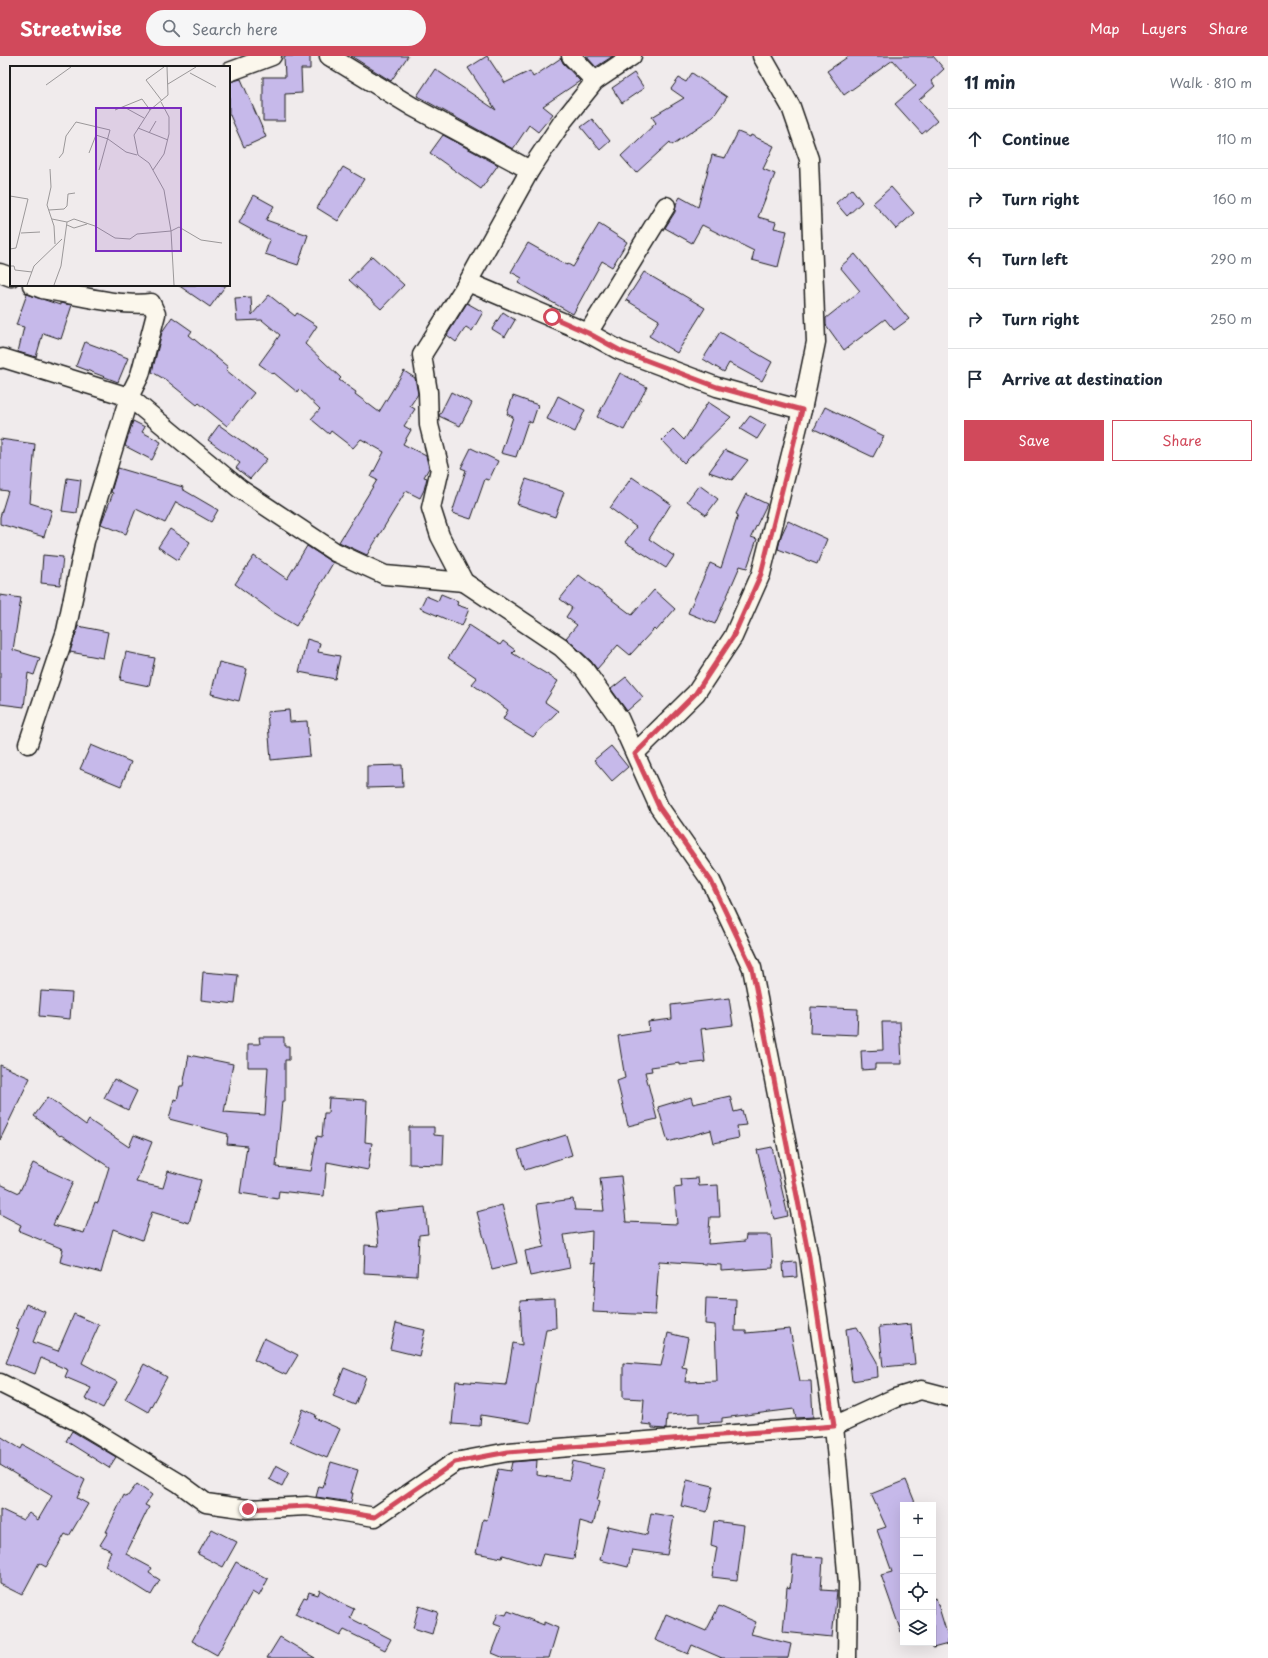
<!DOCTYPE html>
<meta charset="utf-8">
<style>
:root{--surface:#fff;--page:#f6f6f7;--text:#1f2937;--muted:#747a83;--line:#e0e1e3;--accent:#d1495b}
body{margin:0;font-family:"Playpen Sans",sans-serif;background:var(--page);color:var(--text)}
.controls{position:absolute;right:12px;bottom:12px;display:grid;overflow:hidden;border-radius:0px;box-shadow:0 4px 16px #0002}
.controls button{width:36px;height:36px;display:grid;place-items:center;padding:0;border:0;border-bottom:1px solid var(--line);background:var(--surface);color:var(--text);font:20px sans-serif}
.stop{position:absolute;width:12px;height:12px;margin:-9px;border:3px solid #d1495b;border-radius:50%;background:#fff}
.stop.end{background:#d1495b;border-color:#fff;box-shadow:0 1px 4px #0008}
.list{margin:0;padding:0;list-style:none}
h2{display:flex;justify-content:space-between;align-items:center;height:52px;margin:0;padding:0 16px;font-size:17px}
h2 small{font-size:13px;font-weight:400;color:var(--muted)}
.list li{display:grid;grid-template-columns:26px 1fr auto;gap:12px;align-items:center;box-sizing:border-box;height:60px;padding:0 16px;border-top:1px solid var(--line)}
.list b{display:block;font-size:15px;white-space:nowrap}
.list em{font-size:13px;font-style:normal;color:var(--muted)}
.actions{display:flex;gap:8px;padding:12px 16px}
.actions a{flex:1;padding:9px 0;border:1px solid var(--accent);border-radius:0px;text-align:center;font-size:14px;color:var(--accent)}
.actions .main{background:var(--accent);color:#fff}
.icon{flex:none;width:22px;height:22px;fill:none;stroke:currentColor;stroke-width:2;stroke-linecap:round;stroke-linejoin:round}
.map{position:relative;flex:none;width:948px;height:1602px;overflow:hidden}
header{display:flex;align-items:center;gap:24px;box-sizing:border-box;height:56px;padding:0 20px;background:var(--accent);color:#fff}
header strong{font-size:19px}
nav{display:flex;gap:22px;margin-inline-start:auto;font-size:14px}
.search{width:280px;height:36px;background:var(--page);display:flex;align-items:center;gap:10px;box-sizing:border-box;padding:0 14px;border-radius:22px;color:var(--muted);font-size:15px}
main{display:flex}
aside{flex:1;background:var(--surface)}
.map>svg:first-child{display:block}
.building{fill:#c6b9ea;stroke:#1c1c1c}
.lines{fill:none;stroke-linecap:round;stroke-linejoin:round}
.minor-casing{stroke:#1c1c1c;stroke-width:21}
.minor{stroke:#fbf7ec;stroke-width:18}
.route{stroke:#d1495b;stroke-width:5}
.inset-road{fill:none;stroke:#9b9899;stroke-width:1}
.view{fill:#7b2cbf;fill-opacity:0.15;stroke:#7b2cbf;stroke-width:2}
.inset-edge{fill:none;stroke:#1c1c1c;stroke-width:2}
</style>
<header>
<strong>Streetwise</strong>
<div class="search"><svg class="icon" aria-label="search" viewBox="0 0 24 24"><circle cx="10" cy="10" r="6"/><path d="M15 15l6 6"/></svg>Search here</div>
<nav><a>Map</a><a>Layers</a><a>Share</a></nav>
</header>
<main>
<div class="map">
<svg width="948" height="1602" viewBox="0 0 948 1602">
<rect width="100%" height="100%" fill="#f0ebec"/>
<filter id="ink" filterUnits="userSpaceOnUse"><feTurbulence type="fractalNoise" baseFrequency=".025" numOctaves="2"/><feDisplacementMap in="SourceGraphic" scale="8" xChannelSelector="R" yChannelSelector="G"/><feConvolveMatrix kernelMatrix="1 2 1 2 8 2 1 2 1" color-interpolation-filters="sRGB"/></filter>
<g filter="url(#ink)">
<!-- building -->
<g class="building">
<path d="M 284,0 L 310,0 L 310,13 L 301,13 L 302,37 L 285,38 L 285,65 L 263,65 L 263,21 L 285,21 Z"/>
<path d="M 351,0 L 408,0 L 391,25 Z"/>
<path d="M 487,0 L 505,27 L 530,15 L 533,21 L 561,2 L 563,7 L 580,25 L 543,50 L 553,58 L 538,76 L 529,69 L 513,93 L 417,40 L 435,13 L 496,54 L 468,12 Z"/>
<path d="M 586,0 L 613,0 L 596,11 Z"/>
<path d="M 849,0 L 933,0 L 944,13 L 931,25 L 935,30 L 919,44 L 937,65 L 922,78 L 895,48 L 916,30 L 893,4 L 844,39 L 827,15 Z"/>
<path d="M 634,17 L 644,32 L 622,47 L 612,32 Z"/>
<path d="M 692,17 L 727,41 L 713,61 L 672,89 L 670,86 L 636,117 L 621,100 L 656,67 L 652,61 L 684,42 L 671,33 L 679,22 L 686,26 Z"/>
<path d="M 241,23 L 266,81 L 244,91 L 229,57 L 229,26 Z"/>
<path d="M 592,63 L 610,85 L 600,94 L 581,71 Z"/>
<path d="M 738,76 L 750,81 L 751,79 L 774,90 L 763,113 L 775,118 L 758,161 L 776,166 L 774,172 L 787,175 L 778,211 L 752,204 L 754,195 L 702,169 L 692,187 L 665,172 L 675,156 L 676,148 L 680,141 L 698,151 L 712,99 L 725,102 Z"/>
<path d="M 443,79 L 498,109 L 481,133 L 430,97 Z"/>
<path d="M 343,111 L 364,123 L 338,165 L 317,152 Z"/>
<path d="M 891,131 L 914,157 L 896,173 L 873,147 Z"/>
<path d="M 852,133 L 862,146 L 847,160 L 836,147 Z"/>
<path d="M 254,139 L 274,150 L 266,164 L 308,179 L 298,209 L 265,198 L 270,184 L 239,167 Z"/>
<path d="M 599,168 L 627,186 L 612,211 L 602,205 L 573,258 L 518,227 L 522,222 L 511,216 L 528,187 L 567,209 L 568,208 L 573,211 Z"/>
<path d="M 855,198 L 909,263 L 894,274 L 885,263 L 844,294 L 826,269 L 826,262 L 860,235 L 840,211 Z"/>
<path d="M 372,200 L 404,229 L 381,253 L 349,224 Z"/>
<path d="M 644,216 L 705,252 L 677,297 L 649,280 L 659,264 L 626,244 Z"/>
<path d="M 178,229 L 226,229 L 210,251 Z"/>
<path d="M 27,238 L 60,249 L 60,247 L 72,249 L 61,283 L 43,277 L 36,301 L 18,296 L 24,271 L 16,269 Z"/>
<path d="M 269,239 L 295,260 L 297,257 L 317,270 L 305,288 L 341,322 L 339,324 L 356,336 L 355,338 L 379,356 L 404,315 L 415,322 L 418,338 L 410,350 L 415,353 L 404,370 L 411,374 L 403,388 L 426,400 L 429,412 L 424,421 L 427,422 L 424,434 L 420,442 L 406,435 L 367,499 L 339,486 L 377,424 L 371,421 L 384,396 L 361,383 L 353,392 L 331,375 L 329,378 L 311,363 L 320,353 L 299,333 L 297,336 L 274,317 L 273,318 L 259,308 L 280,279 L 262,264 L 237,265 L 235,242 L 251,241 L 252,259 Z"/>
<path d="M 467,247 L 483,256 L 472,275 L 466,271 L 456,286 L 447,279 Z"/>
<path d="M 503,256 L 515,264 L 505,281 L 492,273 Z"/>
<path d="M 172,261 L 192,275 L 189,279 L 228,311 L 226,314 L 254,337 L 227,370 L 199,347 L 197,349 L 166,324 L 152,316 L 162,276 Z"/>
<path d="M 720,276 L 772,306 L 762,325 L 729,307 L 724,316 L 703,303 Z"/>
<path d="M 85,286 L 128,302 L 118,326 L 76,310 Z"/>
<path d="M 620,317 L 647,331 L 624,374 L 597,361 Z"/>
<path d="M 451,336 L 472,347 L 460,370 L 439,360 Z"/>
<path d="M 513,340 L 538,349 L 532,367 L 528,365 L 516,401 L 501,397 L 513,361 L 507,358 Z"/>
<path d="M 558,340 L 585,354 L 575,376 L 547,363 Z"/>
<path d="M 708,346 L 731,361 L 684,407 L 662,384 L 673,373 L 684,384 Z"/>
<path d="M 825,351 L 884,380 L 873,401 L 814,373 Z"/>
<path d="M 750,360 L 766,369 L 757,383 L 740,373 Z"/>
<path d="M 133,365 L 145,371 L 142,376 L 161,386 L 152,404 L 125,390 Z"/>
<path d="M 219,369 L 267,403 L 250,423 L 236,412 L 240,407 L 208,384 Z"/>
<path d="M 0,383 L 35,388 L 30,447 L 52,454 L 44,481 L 0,468 L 0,461 L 8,435 L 0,434 Z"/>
<path d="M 471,392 L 498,405 L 489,424 L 485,423 L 471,463 L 452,457 L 466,414 L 461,412 Z"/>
<path d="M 725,394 L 748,404 L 732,424 L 709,416 Z"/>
<path d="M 118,412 L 183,431 L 182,433 L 218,454 L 211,466 L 176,446 L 165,467 L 136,453 L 126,478 L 101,468 L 113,437 L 111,436 Z"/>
<path d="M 632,421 L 671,448 L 649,483 L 674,500 L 666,512 L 625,486 L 636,471 L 610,452 Z"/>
<path d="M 67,422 L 81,424 L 77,457 L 62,455 Z"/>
<path d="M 526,423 L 564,436 L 555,461 L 517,448 Z"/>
<path d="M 699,429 L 718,443 L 706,459 L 687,445 Z"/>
<path d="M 746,438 L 767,448 L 751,481 L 757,483 L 747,512 L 740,510 L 715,568 L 688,557 L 710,507 L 721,512 L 738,459 L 736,458 Z"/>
<path d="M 788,465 L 827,483 L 817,508 L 778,493 L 781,480 Z"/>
<path d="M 170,473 L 190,486 L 178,504 L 158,491 Z"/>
<path d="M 307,490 L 333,507 L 296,570 L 273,556 L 235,528 L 254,500 L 287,523 Z"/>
<path d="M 43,499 L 63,501 L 60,529 L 41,527 Z"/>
<path d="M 579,519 L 632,559 L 654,534 L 675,553 L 656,575 L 654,573 L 630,599 L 618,589 L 597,613 L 591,605 L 566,582 L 577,569 L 566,561 L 572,552 L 560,543 Z"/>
<path d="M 441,538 L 458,545 L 457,549 L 469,553 L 462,570 L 420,552 L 426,540 L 438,545 Z"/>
<path d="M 0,539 L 21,542 L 13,594 L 40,602 L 34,619 L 28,617 L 24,651 L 0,648 Z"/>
<path d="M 469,569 L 500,589 L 503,585 L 515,594 L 512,597 L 558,625 L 545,646 L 558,655 L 533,681 L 503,663 L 508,654 L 472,628 L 477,622 L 448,602 Z"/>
<path d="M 78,570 L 108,576 L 103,602 L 70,596 Z"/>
<path d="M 307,583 L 320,587 L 318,596 L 340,600 L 335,623 L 299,616 Z"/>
<path d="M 126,596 L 155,602 L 149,630 L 120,624 Z"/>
<path d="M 219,606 L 247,613 L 239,645 L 211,638 Z"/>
<path d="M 626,621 L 643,641 L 627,655 L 611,633 Z"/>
<path d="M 289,654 L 290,666 L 307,665 L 310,700 L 271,704 L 267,656 Z"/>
<path d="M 91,689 L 131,706 L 121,730 L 80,713 Z"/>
<path d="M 611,690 L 628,711 L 612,725 L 594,704 Z"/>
<path d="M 402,709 L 403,731 L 367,732 L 367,710 Z"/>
<path d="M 203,916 L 238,919 L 235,948 L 201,944 Z"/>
<path d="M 41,935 L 72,937 L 70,963 L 39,960 Z"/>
<path d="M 729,942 L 733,969 L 701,973 L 705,1006 L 680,1009 L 680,1007 L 651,1011 L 652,1015 L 645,1016 L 657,1063 L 628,1070 L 617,1025 L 625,1022 L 618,980 L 649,975 L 648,966 L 672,963 L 671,949 Z"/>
<path d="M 811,951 L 858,953 L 857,979 L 810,977 Z"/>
<path d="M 882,966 L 900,966 L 902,1008 L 875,1008 L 875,1013 L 862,1014 L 861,995 L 883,994 Z"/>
<path d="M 259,981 L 284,981 L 284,990 L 289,990 L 289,1004 L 285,1004 L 285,1045 L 282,1045 L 276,1111 L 311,1115 L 317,1080 L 322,1081 L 324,1057 L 328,1057 L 329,1042 L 367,1044 L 365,1086 L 372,1087 L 368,1114 L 327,1106 L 324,1140 L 279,1135 L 278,1143 L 240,1137 L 247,1090 L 227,1088 L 228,1078 L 169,1063 L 174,1043 L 177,1044 L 180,1030 L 183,1030 L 189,999 L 233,1008 L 224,1056 L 265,1059 L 268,1011 L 248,1011 L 248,988 L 260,988 Z"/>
<path d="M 0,1009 L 30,1022 L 0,1084 Z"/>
<path d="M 114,1023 L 137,1035 L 128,1054 L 104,1042 Z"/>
<path d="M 730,1040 L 734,1056 L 742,1054 L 746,1069 L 737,1070 L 739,1082 L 714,1087 L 711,1074 L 668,1086 L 658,1051 L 691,1041 L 693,1048 Z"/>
<path d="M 48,1041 L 86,1069 L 89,1064 L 129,1091 L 134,1079 L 152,1086 L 136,1126 L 163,1132 L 168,1115 L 201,1124 L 189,1167 L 152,1156 L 142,1184 L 113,1173 L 101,1217 L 60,1206 L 63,1193 L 19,1175 L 21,1169 L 0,1158 L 0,1128 L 19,1137 L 33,1107 L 73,1126 L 53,1169 L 84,1177 L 95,1146 L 98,1147 L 109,1111 L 61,1079 L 60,1080 L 34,1060 Z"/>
<path d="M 409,1071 L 434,1071 L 434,1079 L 444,1080 L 443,1109 L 409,1108 Z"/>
<path d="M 566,1079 L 572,1099 L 525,1114 L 518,1094 Z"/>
<path d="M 772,1091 L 788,1160 L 774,1163 L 757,1094 Z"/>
<path d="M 621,1120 L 626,1166 L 677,1168 L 674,1132 L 682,1131 L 681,1123 L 698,1122 L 699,1130 L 718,1129 L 720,1161 L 710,1161 L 708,1188 L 745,1185 L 746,1179 L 771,1179 L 773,1212 L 721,1215 L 721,1209 L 659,1205 L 655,1259 L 593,1256 L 596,1207 L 591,1208 L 592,1175 L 564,1179 L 570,1212 L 530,1220 L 525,1195 L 544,1191 L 537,1148 L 573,1143 L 575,1154 L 604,1155 L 600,1122 Z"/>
<path d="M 502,1149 L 517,1207 L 492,1213 L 477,1156 Z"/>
<path d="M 425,1151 L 428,1178 L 419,1179 L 417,1220 L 364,1217 L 365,1189 L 379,1190 L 375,1156 Z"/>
<path d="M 796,1206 L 797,1221 L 784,1222 L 783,1207 Z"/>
<path d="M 706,1242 L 736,1243 L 735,1275 L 746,1275 L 746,1277 L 790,1273 L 800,1325 L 811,1325 L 813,1361 L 796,1362 L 794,1353 L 722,1362 L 722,1366 L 699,1367 L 699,1357 L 667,1359 L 666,1373 L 652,1372 L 652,1369 L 642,1368 L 644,1343 L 623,1342 L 623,1307 L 661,1310 L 668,1277 L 688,1282 L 682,1311 L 687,1312 L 685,1326 L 717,1325 L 715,1269 L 705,1268 Z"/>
<path d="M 555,1243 L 556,1272 L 546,1273 L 530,1367 L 481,1359 L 480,1370 L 452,1368 L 456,1325 L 506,1329 L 513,1287 L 522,1289 L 520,1245 Z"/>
<path d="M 26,1248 L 45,1256 L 33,1286 L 58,1295 L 74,1258 L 99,1269 L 82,1307 L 117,1326 L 103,1352 L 85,1343 L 91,1332 L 65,1321 L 68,1314 L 41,1302 L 35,1318 L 6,1307 L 19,1274 L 16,1273 Z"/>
<path d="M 396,1267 L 425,1274 L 419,1300 L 390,1293 Z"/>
<path d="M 911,1268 L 915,1308 L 883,1311 L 879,1271 Z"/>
<path d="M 857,1271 L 877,1306 L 878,1321 L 852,1325 L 846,1273 Z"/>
<path d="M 264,1282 L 298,1299 L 286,1319 L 254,1304 Z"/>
<path d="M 144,1308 L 167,1321 L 148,1356 L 125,1343 Z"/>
<path d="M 344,1312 L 366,1321 L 355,1349 L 333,1340 Z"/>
<path d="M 303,1353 L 316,1359 L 315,1362 L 340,1373 L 327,1402 L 310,1395 L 290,1386 Z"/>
<path d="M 72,1375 L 116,1401 L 109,1412 L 66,1385 Z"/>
<path d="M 0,1380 L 21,1393 L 23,1389 L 85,1424 L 77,1442 L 88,1448 L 69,1480 L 65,1478 L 46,1511 L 39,1507 L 22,1539 L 0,1528 L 0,1453 L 23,1464 L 29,1457 L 38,1464 L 52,1440 L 0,1409 Z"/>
<path d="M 537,1404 L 536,1419 L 569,1424 L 573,1405 L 605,1413 L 597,1445 L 599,1446 L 593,1469 L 580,1465 L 574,1503 L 543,1498 L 539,1510 L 503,1499 L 502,1502 L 476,1497 L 483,1463 L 487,1464 L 498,1413 L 510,1415 L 512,1406 Z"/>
<path d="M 331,1406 L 358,1414 L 351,1437 L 353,1437 L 351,1446 L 316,1441 L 319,1430 L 323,1431 Z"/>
<path d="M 276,1409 L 289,1416 L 282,1430 L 269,1423 Z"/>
<path d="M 687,1424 L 713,1430 L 707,1456 L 681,1450 Z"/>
<path d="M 906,1424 L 916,1449 L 903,1449 L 903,1575 L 901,1576 L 881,1519 L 892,1516 L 877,1474 L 886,1471 L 871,1438 Z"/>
<path d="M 137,1428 L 152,1439 L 145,1449 L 149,1451 L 126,1498 L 152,1512 L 149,1517 L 160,1524 L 151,1539 L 105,1510 L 111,1495 L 100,1489 L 108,1476 L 106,1476 L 124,1439 L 127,1441 Z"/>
<path d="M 651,1457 L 674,1461 L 667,1499 L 632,1494 L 628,1511 L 600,1504 L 608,1470 L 647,1479 Z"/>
<path d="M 714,1465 L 744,1469 L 737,1524 L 712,1521 L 717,1491 L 711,1489 Z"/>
<path d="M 212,1473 L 237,1486 L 223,1511 L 198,1498 Z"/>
<path d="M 793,1500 L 823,1502 L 821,1534 L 837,1535 L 832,1581 L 783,1576 L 787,1531 L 790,1532 Z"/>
<path d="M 236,1506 L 268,1523 L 259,1540 L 252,1536 L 217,1599 L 192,1585 Z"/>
<path d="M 320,1534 L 341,1547 L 354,1553 L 350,1562 L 391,1583 L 385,1594 L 344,1574 L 340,1580 L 295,1558 L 304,1541 L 307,1542 L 309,1536 L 318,1539 Z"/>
<path d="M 936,1542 L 948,1581 L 948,1588 L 933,1592 L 933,1543 Z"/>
<path d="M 419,1550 L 438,1556 L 432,1578 L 413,1572 Z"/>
<path d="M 719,1550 L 756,1566 L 751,1578 L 791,1588 L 788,1602 L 722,1602 L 692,1589 L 688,1598 L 655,1584 L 666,1558 L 706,1575 Z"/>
<path d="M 508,1555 L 544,1569 L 544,1566 L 558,1572 L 549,1602 L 504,1602 L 492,1597 L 502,1571 L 494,1568 L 498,1557 L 506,1559 Z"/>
<path d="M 280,1581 L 315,1602 L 267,1602 Z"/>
</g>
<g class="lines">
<defs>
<g id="minor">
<path d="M 329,0 L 413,51 L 530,114"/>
<path d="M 571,0 L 595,25"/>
<path d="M 632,0 L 595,25 L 563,65 L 530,114 L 468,226 L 422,299 L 428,336 L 429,369 L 440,413 L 431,452 L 440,480 L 464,526 L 561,591 L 584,613 L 619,662 L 659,751 L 711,825 L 752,912 L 809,1201 L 834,1370 L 848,1527 L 847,1602"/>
<path d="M 229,16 L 272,0"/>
<path d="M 0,217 L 11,221"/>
<path d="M 468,226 L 588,277 L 619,294 L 717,331 L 802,354"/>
<path d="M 588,277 L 666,150"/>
<path d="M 0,303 L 3,302 L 129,341 L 240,433 L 335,496 L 385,519 L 464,526"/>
<path d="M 28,688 L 66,575 L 85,485 L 129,341 L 140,319 L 156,258 L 151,247 C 121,251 72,238 42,233 L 32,229"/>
<path d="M 635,697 L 696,637 L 733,581 L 761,518 L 802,354 L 816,286 L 809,103 L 791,51 L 762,0"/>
<path d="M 0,1327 L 80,1367 L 179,1427 L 206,1447 L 248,1453 L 307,1450 L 375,1461 L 455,1406 L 508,1396 L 834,1370 L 895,1342 L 921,1334 L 948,1341"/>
</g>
</defs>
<!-- minor casing -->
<use href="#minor" class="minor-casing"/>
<!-- minor -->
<use href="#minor" class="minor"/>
</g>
</g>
<g class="lines" filter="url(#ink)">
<!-- route -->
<path class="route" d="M 248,1453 L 307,1450 L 375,1461 L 455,1406 L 508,1396 L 834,1370 L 809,1201 L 752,912 L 711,825 L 659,751 L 635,698 L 696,637 L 733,581 L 761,518 L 802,354 L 717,331 L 619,294 L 588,277 L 552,261"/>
</g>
<!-- overview -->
<g transform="translate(10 10)">
<rect width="220" height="220" fill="#f0ebec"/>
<path class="inset-road" d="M 157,1 L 158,29 L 140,44 L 124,69 L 128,89 L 139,97 L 154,124 L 161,165 L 164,219M 180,7 L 206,21M 158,18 L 186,1M 36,19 L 61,1M 152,35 L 136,14 L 154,1M 114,41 L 134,52M 105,44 L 132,33 L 140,44M 128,62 L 158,74M 139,67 L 146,55M 79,87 L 86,69 L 98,73 L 116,86 L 127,89M 49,92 L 53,87 L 56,70 L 66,56 L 100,64 L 89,104M 40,103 L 41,121 L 37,139 L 44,160 L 45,178M 143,104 L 154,88 L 159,68 L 159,51 L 151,36M 0,130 L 18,133 L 6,182 L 0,183M 39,144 L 54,143 L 57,140 L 58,128 L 65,127M 42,153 L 57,156 L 64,153 L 85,160 L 105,172 L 120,173 L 127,168 L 161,165 L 169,161 L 191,174 L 212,177M 57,159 L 64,162 L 77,158M 11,167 L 30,166M 0,200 L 4,200 L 5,204 L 22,206M 17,219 L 24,200 L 52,173M 44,219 L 51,200 L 57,156"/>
<path class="view" d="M 86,42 L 171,42 L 171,185 L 86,185 Z"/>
<rect width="220" height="220" class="inset-edge"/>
</g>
</svg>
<div class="controls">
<button>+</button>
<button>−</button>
<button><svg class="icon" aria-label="locate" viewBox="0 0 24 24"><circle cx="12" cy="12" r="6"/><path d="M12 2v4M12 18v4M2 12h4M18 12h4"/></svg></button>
<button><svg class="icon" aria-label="layers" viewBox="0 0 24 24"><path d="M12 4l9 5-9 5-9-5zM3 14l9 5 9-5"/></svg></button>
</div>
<div class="stop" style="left:552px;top:261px"></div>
<div class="stop end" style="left:248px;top:1453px"></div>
</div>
<aside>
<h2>11 min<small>Walk · 810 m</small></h2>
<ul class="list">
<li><svg class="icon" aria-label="ahead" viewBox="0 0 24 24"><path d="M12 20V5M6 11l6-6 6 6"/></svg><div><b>Continue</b></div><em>110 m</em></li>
<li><svg class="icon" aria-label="right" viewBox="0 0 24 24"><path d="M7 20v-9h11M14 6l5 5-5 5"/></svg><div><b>Turn right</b></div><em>160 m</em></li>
<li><svg class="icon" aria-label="left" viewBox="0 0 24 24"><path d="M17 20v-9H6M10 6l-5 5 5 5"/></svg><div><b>Turn left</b></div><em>290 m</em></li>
<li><svg class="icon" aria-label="right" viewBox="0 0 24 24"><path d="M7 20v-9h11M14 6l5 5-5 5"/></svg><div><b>Turn right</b></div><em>250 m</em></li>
<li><svg class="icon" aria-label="arrive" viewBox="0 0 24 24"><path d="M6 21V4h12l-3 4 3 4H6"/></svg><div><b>Arrive at destination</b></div></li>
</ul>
<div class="actions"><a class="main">Save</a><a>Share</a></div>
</aside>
</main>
